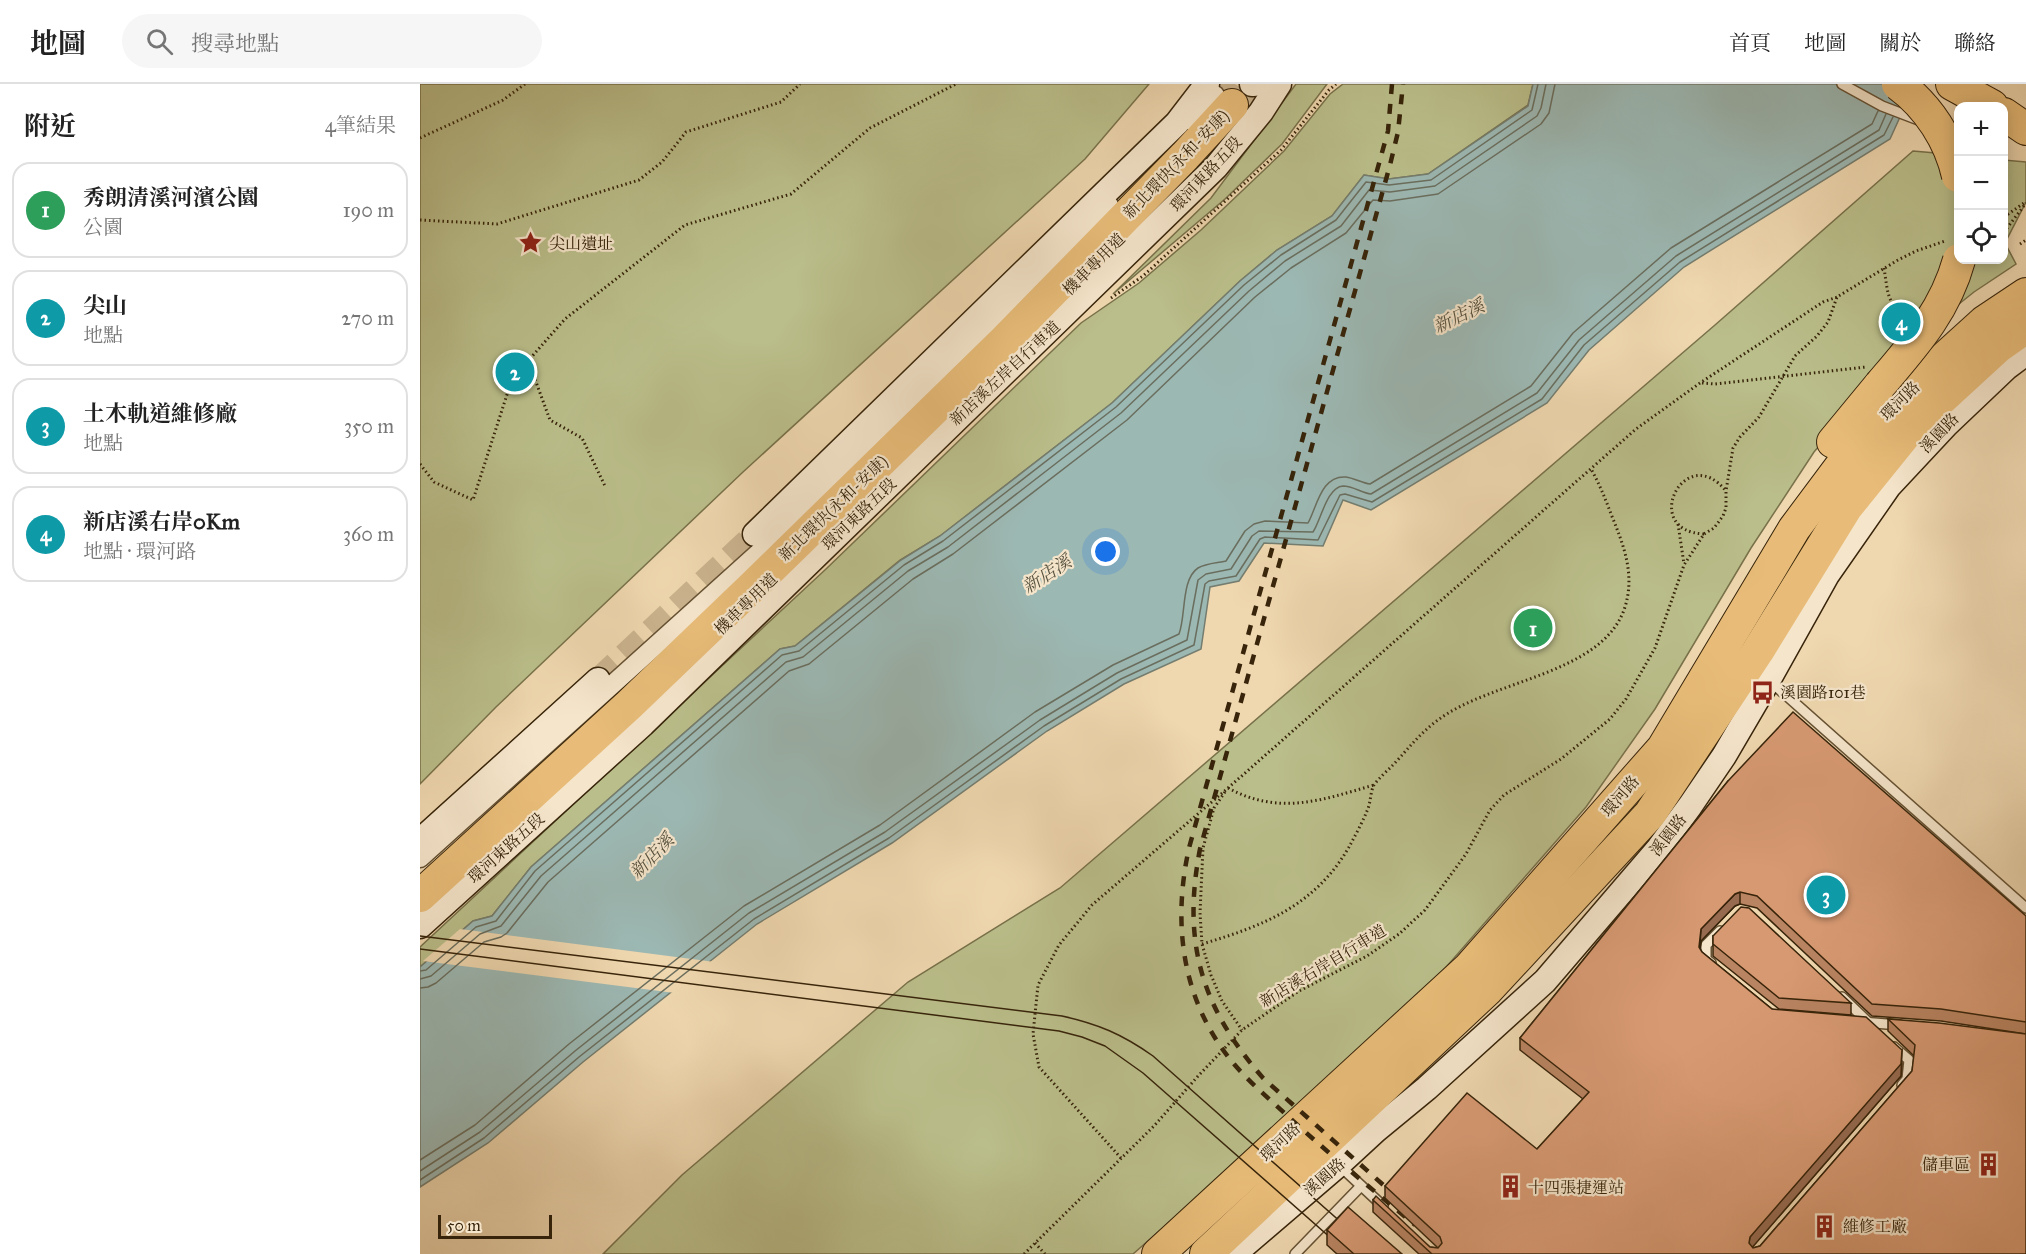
<!DOCTYPE html>
<html lang="zh-TW">
<meta charset="utf-8">
<style>
:root{--surface:#fff;--page:#f6f6f6;--text:#222;--muted:#767676;--line:#e0e0e0;--accent:#ea580c}
body{margin:0;font-family:"IM FELL Great Primer","Noto Serif TC",serif;background:var(--page);color:var(--text)}
.controls{position:absolute;right:18px;top:18px;display:grid;overflow:hidden;border-radius:12px;box-shadow:0 3px 15px #0003}
.controls button{width:54px;height:54px;display:grid;place-items:center;padding:0;border:0;border-bottom:2px solid var(--line);background:var(--surface);color:var(--text);font:30px sans-serif}
.scale{position:absolute;left:18px;bottom:15px;width:114px;box-sizing:border-box;padding-left:6px;border:3px solid #37240a;border-top:0;font-size:16px;line-height:21px;white-space:nowrap;color:#37240a;-webkit-text-stroke:4px #f5e5cb;paint-order:stroke}
.you{position:absolute;left:686px;top:468px;width:21px;height:21px;margin:-15px;border:4px solid #fff;border-radius:50%;background:#1a73e8;box-shadow:0 0 0 9px #1a73e833}
.badge{display:grid;place-items:center;width:39px;height:39px;border-radius:50%;background:var(--accent);color:#fff;font-size:20px;font-weight:700}
.pin{position:absolute;translate:-50% -50%;border:3px solid #fff;box-shadow:0 2px 6px #0006}
.list{margin:0;padding:0;list-style:none}
h2{display:flex;justify-content:space-between;align-items:center;height:78px;margin:0;padding:0 24px;font-size:26px}
h2 small{font-size:20px;font-weight:400;color:var(--muted)}
.list li{display:grid;grid-template-columns:39px 1fr auto;gap:18px;align-items:center;box-sizing:border-box;height:96px;margin:0 12px 12px;padding:0 12px;border:2px solid var(--line);border-radius:18px}
.list b{display:block;font-size:22px;white-space:nowrap}
.list p{margin:0;font-size:20px;white-space:nowrap;color:var(--muted)}
.list em{font-size:20px;font-style:normal;color:var(--muted)}
.icon{flex:none;width:33px;height:33px;fill:none;stroke:currentColor;stroke-width:2;stroke-linecap:round;stroke-linejoin:round}
.map{position:relative;flex:none;width:1606px;height:1170px;overflow:hidden}
header{display:flex;align-items:center;gap:36px;box-sizing:border-box;height:84px;padding:0 30px;background:var(--surface);border-bottom:2px solid var(--line)}
header strong{font-size:28px}
nav{display:flex;gap:33px;margin-inline-start:auto;font-size:21px}
.search{width:420px;height:54px;background:var(--page);display:flex;align-items:center;gap:15px;box-sizing:border-box;padding:0 21px;border-radius:33px;color:var(--muted);font-size:22px}
main{display:flex}
aside{flex:1;background:var(--surface)}
.map>svg:first-child{display:block}
.green{fill:#babe8a;stroke:#78714a;stroke-width:1.5}
.water{fill:#9cb8b3;stroke:#747d6f;stroke-width:1.5}
.pier{fill:#efd7af}
.lines{fill:none;stroke-linecap:round;stroke-linejoin:round}
.shore{stroke:#6a6e5e;stroke-width:1.5}
.street-tunnel{stroke:#cab38e;stroke-width:18;stroke-dasharray:18 9;stroke-linecap:butt}
.secondary-tunnel{stroke:#cab38e;stroke-width:24;stroke-dasharray:24 12;stroke-linecap:butt}
.highway-tunnel{stroke:#cab38e;stroke-width:32;stroke-dasharray:32 16;stroke-linecap:butt}
.lane-casing{stroke:#655133;stroke-width:12}
.street-casing{stroke:#655133;stroke-width:21}
.secondary-casing{stroke:#37240a;stroke-width:27}
.highway-casing{stroke:#37240a;stroke-width:34}
.path{stroke:#37240a;stroke-width:3;stroke-dasharray:1.5 3;stroke-linecap:butt}
.lane{stroke:#f5e5cb;stroke-width:9}
.street{stroke:#f5e5cb;stroke-width:18}
.secondary{stroke:#f5e5cb;stroke-width:24}
.highway{stroke:#e8bc78;stroke-width:32}
.tram{stroke:#37240a;stroke-width:1.5}
.rail{stroke:#37240a;stroke-width:4.5;stroke-dasharray:10 10;stroke-linecap:butt}
.highway-bridge-casing{stroke:#37240a;stroke-width:34;stroke-linecap:butt}
.highway-bridge{stroke:#e8bc78;stroke-width:32}
.wall{fill:#b98462;stroke:#37240a;stroke-width:1.5;fill-rule:evenodd}
.shaded-wall{fill:#966b50;stroke:#37240a;stroke-width:1.5}
.building{fill:#d79972;stroke:#37240a;stroke-width:1.5}
.labels{text-anchor:middle;dominant-baseline:central;stroke-width:4.5;stroke-linejoin:round;paint-order:stroke}
.street-label{font-size:16px;fill:#37240a;stroke:#f5e5cb}
.poi-label{font-size:16px;fill:#37240a;stroke:#f5e5cb;text-anchor:start}
.water-label{font-size:18px;font-style:italic;fill:#55503d;stroke:#f5e5cb}
</style>
<header>
<strong>地圖</strong>
<div class="search"><svg class="icon" aria-label="search" viewBox="0 0 24 24"><circle cx="10" cy="10" r="6"/><path d="M15 15l6 6"/></svg>搜尋地點</div>
<nav><a>首頁</a><a>地圖</a><a>關於</a><a>聯絡</a></nav>
</header>
<main>
<aside>
<h2>附近<small>4筆結果</small></h2>
<ul class="list">
<li><span class="badge" style="background:#2e9e5b">1</span><div><b>秀朗清溪河濱公園</b><p>公園</p></div><em>190 m</em></li>
<li><span class="badge" style="background:#0f9aa8">2</span><div><b>尖山</b><p>地點</p></div><em>270 m</em></li>
<li><span class="badge" style="background:#0f9aa8">3</span><div><b>土木軌道維修廠</b><p>地點</p></div><em>350 m</em></li>
<li><span class="badge" style="background:#0f9aa8">4</span><div><b>新店溪右岸0Km</b><p>地點 · 環河路</p></div><em>360 m</em></li>
</ul>
</aside>
<div class="map">
<svg width="1606" height="1170" viewBox="0 0 1606 1170">
<rect width="100%" height="100%" fill="#efd7af"/>
<filter id="stains"><feTurbulence type="fractalNoise" baseFrequency=".00333" numOctaves="4"/><feColorMatrix values="0 0 0 0 .2 0 0 0 0 .09 0 0 0 0 .02 0 0 0 .5 -.17"/></filter>
<radialGradient id="worn" r=".72"><stop offset=".6" stop-color="#630" stop-opacity="0"/><stop offset="1" stop-color="#630" stop-opacity=".3"/></radialGradient>
<!-- green -->
<g class="green">
<path d="M 0,0 L 729,0 L 665,75 L 323,388 L 76,623 L 0,700 Z"/>
<path d="M 876,0 L 907,0 L 862,60 L 805,115 L 693,210 L 791,114 Z"/>
<path d="M 923,0 L 1113,0 L 1108,21 L 1008,90 L 969,95 L 944,91 L 912,132 L 857,166 L 820,197 L 692,319 L 520,452 L 480,476 L 375,562 L 360,565 L 111,783 L 72,832 L 53,837 L 0,883 L 0,863 L 406,485 L 661,239 L 719,199 L 781,146 L 864,67 L 910,10 Z"/>
<path d="M 1493,67 L 1538,71 L 1538,176 L 1584,176 L 1584,76 L 1606,78 L 1606,118 L 1585,159 L 1596,180 L 1554,208 L 1514,240 L 1466,284 L 1394,368 L 1331,464 L 1235,625 L 1166,723 L 979,937 L 713,1170 L 183,1170 L 262,1091 L 488,898 L 640,804 L 1295,241 Z"/>
</g>
<!-- water -->
<path class="water" d="M 1113,0 L 1495,0 L 1470,55 L 1264,183 L 1169,266 L 1127,319 L 951,426 L 923,416 L 903,462 L 844,459 L 819,497 L 790,503 L 781,565 L 704,600 L 627,647 L 472,759 L 337,840 L 163,978 L 68,1059 L 0,1103 L 0,883 L 53,837 L 72,832 L 111,783 L 360,565 L 375,562 L 481,476 L 520,452 L 692,319 L 820,197 L 857,166 L 912,132 L 944,91 L 969,95 L 1008,90 L 1108,22 Z"/>
<!-- pier -->
<path class="pier" d="M 40,845 L 295,878 L 255,909 L 3,877 Z"/>
<g class="lines">
<!-- shore -->
<g class="shore">
<path d="M 0,887 L 6,886 L 56,843 L 76,837 L 115,787 L 362,571 L 379,567 L 484,481 L 523,457 L 696,323 L 824,201 L 861,171 L 916,136 L 946,98 L 969,101 L 1011,96 L 1112,26 L 1118,0"/>
<path d="M 0,895 L 11,892 L 60,850 L 81,842 L 121,792 L 366,578 L 383,573 L 488,487 L 528,463 L 701,329 L 829,207 L 865,177 L 921,142 L 949,106 L 970,108 L 1015,102 L 1117,32 L 1121,24 L 1126,0"/>
<path d="M 0,904 L 8,903 L 16,899 L 64,858 L 81,853 L 87,849 L 128,798 L 369,587 L 389,580 L 493,495 L 533,470 L 707,336 L 835,213 L 871,184 L 926,149 L 953,116 L 970,117 L 1018,110 L 1121,40 L 1129,29 L 1135,0"/>
<path d="M 0,1076 L 55,1041 L 149,960 L 324,822 L 460,741 L 615,628 L 693,581 L 759,550 C 766,532 761,495 778,484 C 786,479 797,479 806,477 L 825,447 L 834,440 L 845,437 L 888,439 C 897,423 901,391 926,393 C 934,394 942,399 950,400 L 1111,302 L 1153,249 L 1251,164 L 1452,40 L 1458,27"/>
<path d="M 0,1087 L 60,1048 L 155,967 L 329,829 L 465,748 L 620,636 L 697,589 L 767,556 L 778,496 L 786,490 L 811,485 L 832,452 L 839,447 L 893,448 C 901,436 907,403 923,402 C 933,402 942,409 951,410 L 1117,309 L 1159,256 L 1256,172 L 1459,46 L 1466,30"/>
<path d="M 0,1096 L 64,1054 L 159,973 L 334,835 L 469,754 L 624,642 L 701,595 L 774,561 L 785,500 L 789,497 L 816,492 L 840,455 L 845,453 L 898,456 L 920,411 L 925,410 L 952,418 L 1122,315 L 1164,261 L 1260,178 L 1464,51 L 1473,33"/>
</g>
<!-- street-tunnel -->
<path class="street-tunnel" d="M 821,27 L 839,0"/>
<!-- secondary-tunnel -->
<path class="secondary-tunnel" d="M 178,596 L 335,450"/>
<!-- highway-tunnel -->
<path class="highway-tunnel" d="M 804,16 L 815,0"/>
<defs>
<g id="lane">
<path d="M 1422,0 L 1462,22 L 1501,37"/>
<path d="M 1350,597 L 1606,824"/>
<path d="M 1291,879 L 1286,875 L 1286,861 L 1300,847"/>
<path d="M 1422,913 L 1451,941"/>
<path d="M 1442,938 L 1479,941"/>
<path d="M 1474,963 L 1489,976 L 1487,995 L 1482,1001"/>
<path d="M 920,1082 L 963,1122"/>
<path d="M 875,1170 L 941,1102"/>
</g>
<g id="street">
<path d="M 771,37 L 795,11"/>
<path d="M 0,774 L 356,453 L 600,213 L 689,121"/>
</g>
<g id="secondary">
<path d="M 832,0 L 834,0"/>
<path d="M 335,450 L 757,39 L 787,0"/>
<path d="M 0,757 L 178,596"/>
<path d="M 0,842 L 223,640 L 796,83 L 841,28 L 859,0"/>
<path d="M 814,1170 L 918,1081 L 956,1046 L 1007,1004 L 1125,897 L 1239,764 L 1270,722 L 1304,672 L 1349,595 L 1407,491 L 1469,402 L 1526,341 L 1586,284 L 1606,269"/>
</g>
<g id="highway">
<path d="M 1532,0 L 1572,22"/>
<path d="M 1584,30 L 1606,45"/>
<path d="M 1413,358 L 1460,301"/>
<path d="M 0,812 L 209,621 L 331,504 L 584,257 L 765,72 L 812,21"/>
<path d="M 738,1170 L 1049,884 L 1243,664 L 1374,445 L 1424,378 L 1478,316 L 1564,238 L 1606,210"/>
<path d="M 786,1170 L 1068,905 L 1230,730 L 1338,567 L 1426,424 L 1493,341 L 1578,263 L 1606,243"/>
</g>
</defs>
<!-- lane casing -->
<use href="#lane" class="lane-casing"/>
<!-- street casing -->
<use href="#street" class="street-casing"/>
<!-- secondary casing -->
<use href="#secondary" class="secondary-casing"/>
<!-- highway casing -->
<use href="#highway" class="highway-casing"/>
<!-- path -->
<g class="path">
<path d="M 0,54 L 83,16 L 105,0"/>
<path d="M 1584,133 L 1604,119"/>
<path d="M 0,136 L 77,140 L 219,96 L 242,78 L 266,48 L 361,18 L 380,0"/>
<path d="M 1584,148 L 1606,119"/>
<path d="M 1600,160 L 1606,156"/>
<path d="M 1464,184 C 1468,208 1466,218 1486,233"/>
<path d="M 691,214 L 723,192 L 861,66 L 909,6 L 916,0"/>
<path d="M 92,295 L 145,235 L 265,141 L 371,110 L 450,44 L 536,0"/>
<path d="M 1282,299 L 1295,300 L 1446,283"/>
<path d="M 0,380 L 14,398 L 53,416 L 92,295 L 113,290 L 130,336 L 162,354 L 185,402"/>
<path d="M 1258,440 L 1264,480"/>
<path d="M 1284,450 C 1219,447 1265,356 1306,407"/>
<path d="M 808,704 C 860,732 902,716 954,701"/>
<path d="M 805,708 L 794,724 L 783,764 L 780,829 L 782,860 L 791,891 L 802,917 L 822,946"/>
<path d="M 782,860 C 843,842 895,822 929,763 C 935,752 942,739 947,727 C 951,719 950,708 954,701 C 959,694 967,687 973,681 C 988,665 1000,649 1018,636 C 1071,596 1180,591 1204,526 C 1216,492 1204,462 1191,430 C 1185,414 1179,399 1171,385"/>
<path d="M 701,1074 L 619,983 L 613,950 L 618,901 L 639,861 L 672,821 L 808,704 L 1216,345 L 1280,299 L 1403,218 L 1417,213"/>
<path d="M 615,1159 L 625,1170"/>
<path d="M 604,1170 L 734,1042 L 779,991 L 822,946 L 879,907 L 947,872 L 979,850 L 1005,826 L 1046,770 L 1070,726 L 1084,711 L 1141,675 L 1190,635 L 1206,615 L 1235,564 L 1264,481 L 1284,450 L 1294,444 L 1303,432 L 1306,424 L 1306,407 L 1313,364 L 1320,353 L 1339,333 L 1375,272 L 1397,252 L 1408,238 L 1417,213 L 1478,176 L 1496,167 L 1525,157"/>
</g>
<!-- lane -->
<use href="#lane" class="lane"/>
<!-- street -->
<use href="#street" class="street"/>
<!-- secondary -->
<use href="#secondary" class="secondary"/>
<!-- highway -->
<use href="#highway" class="highway"/>
<!-- tram -->
<g class="tram">
<path d="M 0,852 L 642,932 C 678,940 702,950 733,972 L 957,1170"/>
<path d="M 0,865 L 639,947 L 662,953 L 685,962 L 723,989 L 929,1170"/>
</g>
<!-- rail -->
<g class="rail">
<path d="M 972,0 L 968,47 L 769,764 C 752,841 762,918 814,980 C 832,1001 853,1018 873,1037 C 913,1073 954,1107 995,1141"/>
<path d="M 978,1114 L 843,994 C 781,923 762,858 780,765 L 970,81 L 978,48 L 983,0"/>
</g>
<defs>
<g id="highway-bridge">
<path d="M 1478,0 C 1508,22 1530,56 1538,92"/>
<path d="M 1460,301 C 1494,261 1525,227 1539,176"/>
</g>
</defs>
<!-- highway-bridge casing -->
<use href="#highway-bridge" class="highway-bridge-casing"/>
<!-- highway-bridge -->
<use href="#highway-bridge" class="highway-bridge"/>
</g>
<!-- wall -->
<g class="wall">
<path d="M 1308,697 L 1606,832 L 1606,1170 L 999,1170 L 953,1128 L 953,1116 L 1010,1163 L 1018,1164 L 965,1114 L 965,1102 L 1117,1065 L 1163,1015 L 1100,966 L 1100,954 ZM 1320,820 L 1337,824 L 1452,932 L 1521,937 L 1606,950 L 1468,935 L 1468,947 L 1494,972 L 1492,987 L 1340,1162 L 1333,1164 L 1332,1163 L 1481,992 L 1482,979 L 1352,925 L 1282,868 L 1280,865 L 1281,857 L 1315,822 Z"/>
<path d="M 1293,852 L 1431,919 L 1431,931 L 1359,925 L 1293,872 Z"/>
<path d="M 907,1146 L 982,1170 L 917,1170 L 907,1161 Z"/>
</g>
<!-- shaded-wall -->
<g class="shaded-wall">
<path d="M 1320,808 L 1320,820 L 1315,822 L 1281,857 L 1279,875 L 1281,845 L 1315,810 Z"/>
<path d="M 1482,966 L 1481,992 L 1330,1166 L 1329,1159 L 1330,1153 Z"/>
</g>
<!-- building -->
<g class="building">
<path d="M 1373,628 L 1606,832 L 1606,938 L 1521,925 L 1452,920 L 1337,812 L 1320,808 L 1315,810 L 1281,845 L 1279,863 L 1282,868 L 1352,925 L 1446,933 L 1482,966 L 1481,980 L 1330,1153 L 1329,1159 L 1333,1164 L 1340,1162 L 1492,987 L 1495,961 L 1468,935 L 1519,939 L 1606,950 L 1606,1170 L 1012,1170 L 953,1116 L 956,1112 L 1010,1163 L 1018,1164 L 1022,1159 L 1020,1153 L 965,1102 L 1047,1009 L 1117,1065 L 1169,1008 L 1100,954 L 1308,697 Z"/>
<path d="M 1321,823 L 1329,824 L 1431,919 L 1359,914 L 1293,860 L 1293,852 Z"/>
<path d="M 928,1123 L 982,1170 L 934,1170 L 907,1146 Z"/>
</g>
<!-- icons -->
<defs>
<symbol id="sight-bare" viewBox="-9 -9 18 18"><path d="M0-6L1.8-2.2L6-1.7L2.9 1.2L3.7 5.4L0 3.3L-3.7 5.4L-2.9 1.2L-6-1.7L-1.8-2.2Z" fill="#8f2418" stroke="#f5e5cb" stroke-width="2.5" paint-order="stroke"/></symbol>
<symbol id="bus-bare" viewBox="-9 -9 18 18"><path d="M-5-6H5V4H4V6H2V4H-2V6H-4V4H-5ZM-3.5-4V0h7V-4ZM-3.5 1.2v1.5H-2V1.2ZM2 1.2v1.5H3.5V1.2Z" fill="#8f2418" stroke="#f5e5cb" stroke-width="2.5" paint-order="stroke"/></symbol>
<symbol id="building-bare" viewBox="-9 -9 18 18"><path d="M-4-6H4V6H1V3H-1V6H-4ZM-2.5-4.3h1.7v1.8h-1.7ZM.8-4.3h1.7v1.8H.8ZM-2.5-1h1.7V.8h-1.7ZM.8-1h1.7V.8H.8Z" fill="#8f2418" stroke="#f5e5cb" stroke-width="2.5" paint-order="stroke"/></symbol>
</defs>
<g fill-rule="evenodd">
<use href="#sight-bare" x="94" y="142" width="33" height="33"/>
<use href="#bus-bare" x="1326" y="592" width="33" height="33"/>
<use href="#building-bare" x="1552" y="1064" width="33" height="33"/>
<use href="#building-bare" x="1074" y="1086" width="33" height="33"/>
<use href="#building-bare" x="1388" y="1126" width="33" height="33"/>
</g>
<g class="labels">
<!-- street labels -->
<g class="street-label">
<text transform="translate(756 80) rotate(-46)">新北環快(永和-安康)</text>
<text transform="translate(786 90) rotate(-47)">環河東路五段</text>
<text transform="translate(674 180) rotate(-45)">機車專用道</text>
<text transform="translate(585 289) rotate(-43)">新店溪左岸自行車道</text>
<text transform="translate(1480 317) rotate(-45)">環河路</text>
<text transform="translate(1519 349) rotate(-46)">溪園路</text>
<text transform="translate(413 424) rotate(-44)">新北環快(永和-安康)</text>
<text transform="translate(439 430) rotate(-44)">環河東路五段</text>
<text transform="translate(326 520) rotate(-44)">機車專用道</text>
<text transform="translate(1200 712) rotate(-49)">環河路</text>
<text transform="translate(1248 751) rotate(-52)">溪園路</text>
<text transform="translate(86 764) rotate(-42)">環河東路五段</text>
<text transform="translate(903 882) rotate(-31)">新店溪右岸自行車道</text>
<text transform="translate(860 1058) rotate(-43)">環河路</text>
<text transform="translate(904 1093) rotate(-41)">溪園路</text>
</g>
<!-- poi labels -->
<g class="poi-label">
<text x="129" y="159">尖山遺址</text>
<text x="1360" y="608">溪園路101巷</text>
<text x="1550" y="1080" text-anchor="end">儲車區</text>
<text x="1108" y="1103">十四張捷運站</text>
<text x="1423" y="1142">維修工廠</text>
</g>
<!-- water labels -->
<g class="water-label">
<text transform="translate(1039 232) rotate(-26)">新店溪</text>
<text transform="translate(627 490) rotate(-33)">新店溪</text>
<text transform="translate(232 772) rotate(-46)">新店溪</text>
</g>
</g>
<rect width="100%" height="100%" filter="url(#stains)"/>
<rect width="100%" height="100%" fill="url(#worn)"/>
</svg>
<div class="controls">
<button>+</button>
<button>−</button>
<button><svg class="icon" aria-label="locate" viewBox="0 0 24 24"><circle cx="12" cy="12" r="6"/><path d="M12 2v4M12 18v4M2 12h4M18 12h4"/></svg></button>
</div>
<div class="scale">50 m</div>
<div class="you"></div>
<div class="pin badge" style="left:1113px;top:544px;background:#2e9e5b">1</div>
<div class="pin badge" style="left:95px;top:288px;background:#0f9aa8">2</div>
<div class="pin badge" style="left:1406px;top:811px;background:#0f9aa8">3</div>
<div class="pin badge" style="left:1481px;top:238px;background:#0f9aa8">4</div>
</div>
</main>
